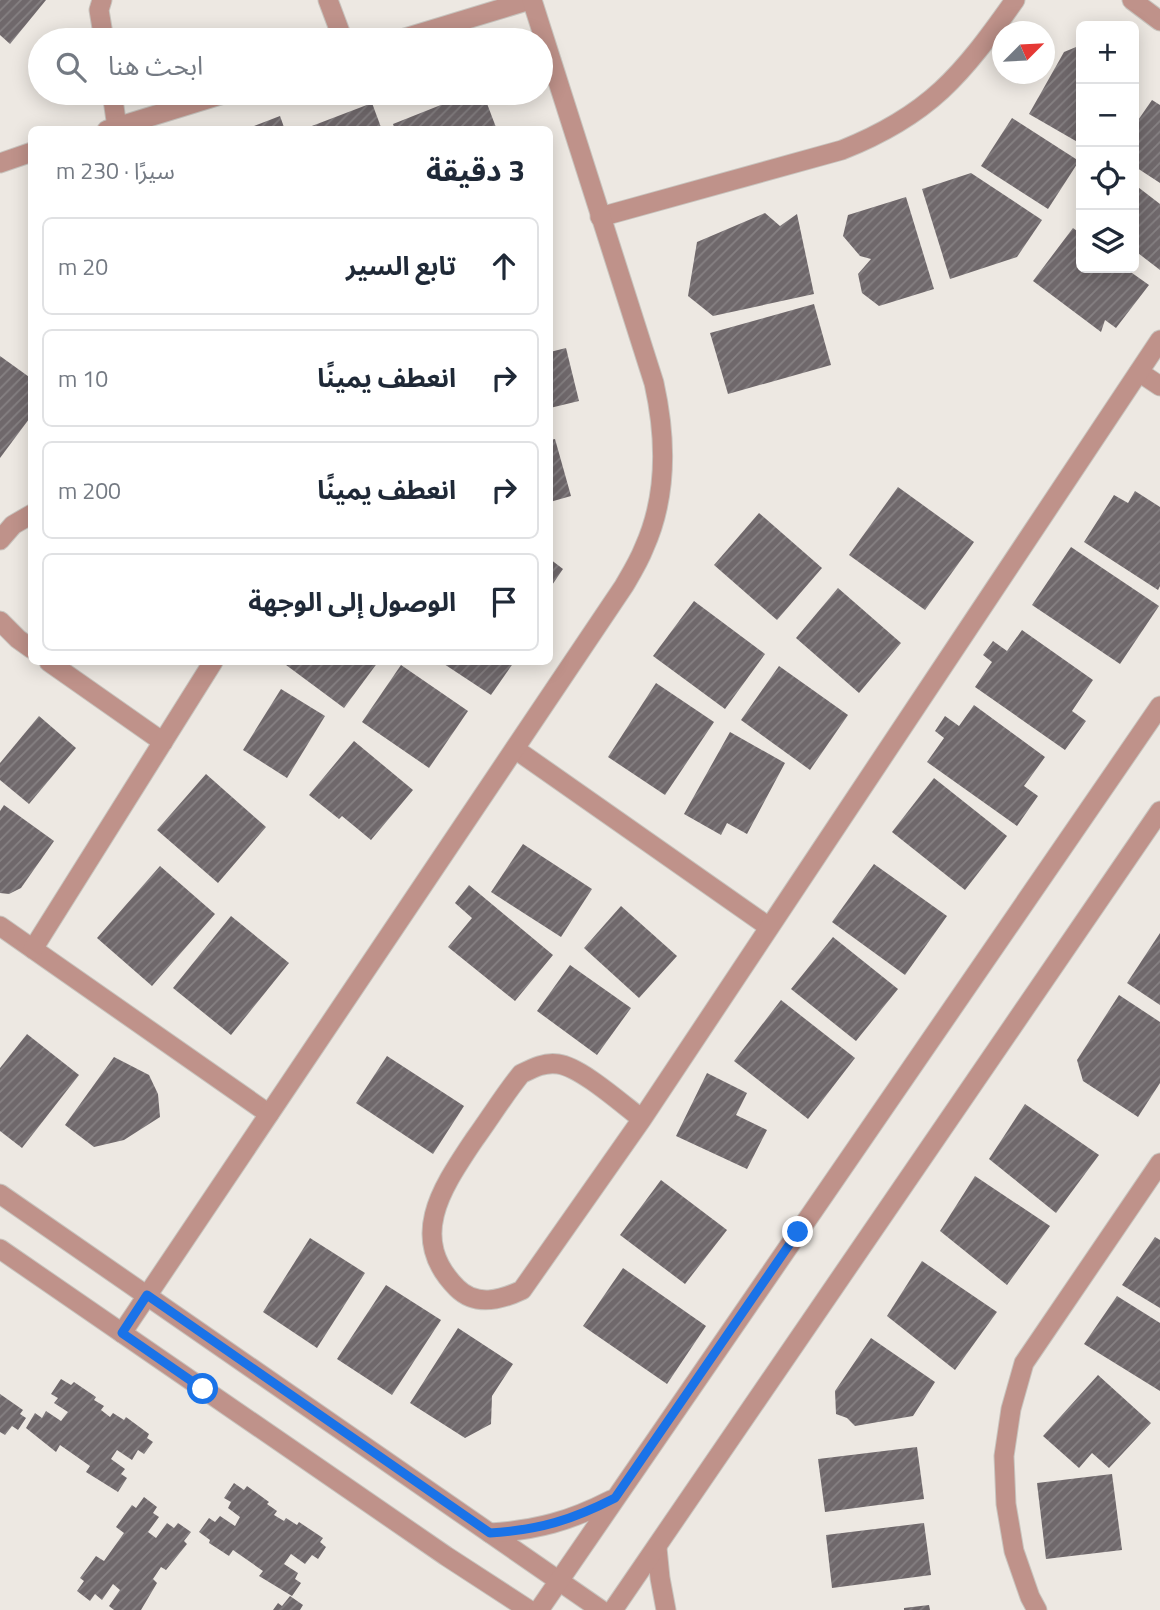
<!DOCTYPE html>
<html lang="ar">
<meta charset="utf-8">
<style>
:root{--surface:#fff;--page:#f6f6f7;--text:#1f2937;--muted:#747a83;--line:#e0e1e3}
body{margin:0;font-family:"Titillium Web","Noto Sans Arabic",sans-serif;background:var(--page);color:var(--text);direction:rtl}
.controls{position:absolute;right:21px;top:21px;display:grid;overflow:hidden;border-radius:10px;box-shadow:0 4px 18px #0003}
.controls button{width:63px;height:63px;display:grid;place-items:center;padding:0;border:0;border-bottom:2px solid var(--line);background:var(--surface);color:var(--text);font:35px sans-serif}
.compass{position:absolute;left:992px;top:21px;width:63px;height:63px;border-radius:50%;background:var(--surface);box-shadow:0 4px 18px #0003;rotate:66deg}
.stop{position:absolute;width:21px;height:21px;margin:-16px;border:5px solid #1a73e8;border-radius:50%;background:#fff}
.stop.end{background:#1a73e8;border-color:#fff;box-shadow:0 2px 7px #0008}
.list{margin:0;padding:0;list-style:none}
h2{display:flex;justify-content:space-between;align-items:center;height:91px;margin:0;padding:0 28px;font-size:30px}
h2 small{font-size:23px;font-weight:400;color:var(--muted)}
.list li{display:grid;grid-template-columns:46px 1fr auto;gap:21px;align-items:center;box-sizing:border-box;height:98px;margin:0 14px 14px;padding:0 14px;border:2px solid var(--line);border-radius:10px}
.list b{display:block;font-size:26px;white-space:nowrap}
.list em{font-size:23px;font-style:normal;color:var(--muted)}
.icon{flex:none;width:38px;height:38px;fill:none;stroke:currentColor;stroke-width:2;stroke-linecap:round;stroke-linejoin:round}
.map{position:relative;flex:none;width:1160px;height:1610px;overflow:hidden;direction:ltr}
.search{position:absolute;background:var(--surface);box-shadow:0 4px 18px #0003;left:28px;top:28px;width:525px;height:77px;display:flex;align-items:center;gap:18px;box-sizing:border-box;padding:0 24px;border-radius:38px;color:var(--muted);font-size:26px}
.panel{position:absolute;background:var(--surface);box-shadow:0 4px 18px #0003;left:28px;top:126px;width:525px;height:539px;border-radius:10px;direction:rtl}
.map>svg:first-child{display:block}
.building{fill:url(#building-hatch)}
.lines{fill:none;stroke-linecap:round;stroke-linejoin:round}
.minor-casing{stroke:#c8c4be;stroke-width:21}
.minor{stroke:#bf928a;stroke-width:19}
.route{stroke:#1a73e8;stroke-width:9}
</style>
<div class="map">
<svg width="1160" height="1610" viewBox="0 0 1160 1610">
<defs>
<pattern id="building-hatch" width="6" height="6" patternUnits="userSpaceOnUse" patternTransform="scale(1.75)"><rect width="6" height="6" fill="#6f686b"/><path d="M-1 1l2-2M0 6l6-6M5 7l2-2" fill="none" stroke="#868183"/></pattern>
</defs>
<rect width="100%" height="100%" fill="#ede8e2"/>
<!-- building -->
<g class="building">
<path d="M 0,0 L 46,0 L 10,44 L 0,35 Z"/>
<path d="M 1081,45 L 1081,144 L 1029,114 L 1064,52 Z"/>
<path d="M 471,93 L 483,93 L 497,130 L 395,130 L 393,124 Z"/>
<path d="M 1152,100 L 1160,105 L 1160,183 L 1134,166 L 1134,126 Z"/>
<path d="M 372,103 L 382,130 L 304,130 L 304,129 Z"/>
<path d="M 280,116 L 285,130 L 246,130 L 246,129 Z"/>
<path d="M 1012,118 L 1079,161 L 1048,209 L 981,166 Z"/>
<path d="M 971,173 L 1042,220 L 1017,257 L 950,279 L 922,189 Z"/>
<path d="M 1134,184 L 1160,204 L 1160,270 L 1134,250 Z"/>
<path d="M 906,197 L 934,289 L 879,306 L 862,293 L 858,274 L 871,259 L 860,256 L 843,236 L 848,215 Z"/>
<path d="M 765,213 L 780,226 L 797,214 L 814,294 L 713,316 L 688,296 L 697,242 Z"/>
<path d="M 1073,228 L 1081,234 L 1081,268 L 1125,268 L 1149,285 L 1116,328 L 1105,320 L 1101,332 L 1033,281 Z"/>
<path d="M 814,304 L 831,365 L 728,394 L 710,333 Z"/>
<path d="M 566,348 L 579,401 L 550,408 L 550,352 Z"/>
<path d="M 0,356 L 32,379 L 32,415 L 0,458 Z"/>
<path d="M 555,439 L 571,496 L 550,502 L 550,440 Z"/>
<path d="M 898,487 L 974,542 L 925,610 L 849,555 Z"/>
<path d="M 1135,491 L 1160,507 L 1160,586 L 1158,590 L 1084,542 L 1114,495 L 1128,503 Z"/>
<path d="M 759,513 L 822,568 L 777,620 L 714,565 Z"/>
<path d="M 1071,547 L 1159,606 L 1120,664 L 1032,605 Z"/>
<path d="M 550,559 L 563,569 L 550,588 Z"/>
<path d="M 838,588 L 901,643 L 859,693 L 796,638 Z"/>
<path d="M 694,601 L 765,654 L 725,709 L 653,656 Z"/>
<path d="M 1022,630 L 1093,680 L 1072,711 L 1086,721 L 1065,750 L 975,687 L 992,662 L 983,655 L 993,641 L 1007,651 Z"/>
<path d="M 282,662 L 378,662 L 344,708 Z"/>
<path d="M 441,662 L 514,662 L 491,695 Z"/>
<path d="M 401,665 L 468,711 L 429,768 L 362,722 Z"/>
<path d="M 779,666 L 848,715 L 810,770 L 741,720 Z"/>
<path d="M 656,683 L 714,722 L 665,795 L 608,757 Z"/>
<path d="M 281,689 L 325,716 L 287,778 L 243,750 Z"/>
<path d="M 974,705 L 1045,757 L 1024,786 L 1038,796 L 1017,826 L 927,762 L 944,738 L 935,731 L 945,716 L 959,726 Z"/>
<path d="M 39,716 L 76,748 L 29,804 L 0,780 L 0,763 Z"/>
<path d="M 730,732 L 785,763 L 747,834 L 727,823 L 721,835 L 684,814 Z"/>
<path d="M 354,741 L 413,790 L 371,840 L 342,816 L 339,819 L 309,795 Z"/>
<path d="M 206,774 L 266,827 L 218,883 L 157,830 Z"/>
<path d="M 934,778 L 1007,836 L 965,890 L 892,832 Z"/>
<path d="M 4,805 L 54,841 L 21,888 L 9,894 L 0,893 L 0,811 Z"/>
<path d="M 523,844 L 592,889 L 561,937 L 491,892 Z"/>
<path d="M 874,864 L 947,916 L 905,975 L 832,922 Z"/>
<path d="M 160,866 L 215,914 L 152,986 L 97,938 Z"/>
<path d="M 469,885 L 553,955 L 515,1001 L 448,947 L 472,918 L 455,903 Z"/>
<path d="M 621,906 L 677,956 L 639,998 L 584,948 Z"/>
<path d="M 231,916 L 289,963 L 231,1035 L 173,988 Z"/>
<path d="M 1160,933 L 1160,1005 L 1127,983 Z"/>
<path d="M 833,937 L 898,989 L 856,1041 L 791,989 Z"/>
<path d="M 570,965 L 631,1008 L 597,1055 L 537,1011 Z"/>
<path d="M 1119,995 L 1160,1022 L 1160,1083 L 1138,1117 L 1083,1081 L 1077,1060 Z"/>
<path d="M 781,1000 L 855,1058 L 808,1119 L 734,1061 Z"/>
<path d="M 27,1034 L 79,1075 L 22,1148 L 0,1131 L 0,1068 Z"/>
<path d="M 387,1056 L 464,1106 L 433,1154 L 356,1103 Z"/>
<path d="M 114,1057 L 149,1075 L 158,1094 L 160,1117 L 124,1140 L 94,1147 L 65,1125 Z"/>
<path d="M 707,1073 L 747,1093 L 736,1115 L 767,1130 L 747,1169 L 676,1136 Z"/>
<path d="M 1025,1104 L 1099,1155 L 1056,1213 L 989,1159 Z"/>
<path d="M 975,1176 L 1050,1226 L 1007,1285 L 940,1231 Z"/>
<path d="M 661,1180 L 727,1230 L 685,1284 L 620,1235 Z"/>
<path d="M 1155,1237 L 1160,1240 L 1160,1308 L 1122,1285 Z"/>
<path d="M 310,1238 L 365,1273 L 317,1348 L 263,1312 Z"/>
<path d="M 922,1261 L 997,1312 L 955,1370 L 887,1316 Z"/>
<path d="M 623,1268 L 706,1326 L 667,1384 L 583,1326 Z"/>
<path d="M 386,1285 L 441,1320 L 392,1395 L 337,1359 Z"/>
<path d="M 1117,1296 L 1160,1323 L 1160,1391 L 1084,1344 Z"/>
<path d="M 458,1328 L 513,1364 L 492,1396 L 491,1424 L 465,1438 L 410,1403 Z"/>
<path d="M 871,1338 L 935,1382 L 913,1416 L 855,1426 L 847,1418 L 836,1414 L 835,1391 Z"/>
<path d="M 1098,1375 L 1151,1423 L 1109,1468 L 1092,1453 L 1079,1468 L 1043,1436 Z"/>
<path d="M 61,1379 L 71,1385 L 74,1382 L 96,1397 L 94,1400 L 104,1406 L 101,1410 L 110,1417 L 113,1413 L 124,1420 L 126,1417 L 149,1434 L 147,1438 L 153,1442 L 144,1454 L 138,1450 L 132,1460 L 117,1450 L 111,1459 L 125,1469 L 121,1474 L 127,1478 L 118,1492 L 86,1472 L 90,1466 L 60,1445 L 56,1452 L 26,1428 L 35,1413 L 42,1418 L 46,1411 L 61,1421 L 68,1412 L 54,1403 L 58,1398 L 51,1394 Z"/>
<path d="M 0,1394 L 23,1410 L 20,1414 L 26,1418 L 18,1430 L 12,1426 L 5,1435 L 0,1432 Z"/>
<path d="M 917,1447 L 924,1499 L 825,1512 L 818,1459 Z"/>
<path d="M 1112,1474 L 1122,1550 L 1046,1559 L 1037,1483 Z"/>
<path d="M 234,1483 L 244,1490 L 247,1486 L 269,1502 L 267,1504 L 277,1511 L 274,1515 L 284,1521 L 286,1518 L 297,1525 L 299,1522 L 323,1538 L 320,1542 L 326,1547 L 318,1559 L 312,1555 L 305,1564 L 291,1554 L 284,1564 L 298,1573 L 295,1579 L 301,1583 L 292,1596 L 259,1576 L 263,1571 L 233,1550 L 229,1556 L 209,1543 L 210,1540 L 199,1532 L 209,1518 L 215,1522 L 220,1516 L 235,1526 L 240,1517 L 228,1508 L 231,1502 L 224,1498 Z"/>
<path d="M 144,1497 L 157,1507 L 153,1513 L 159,1517 L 148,1532 L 156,1538 L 167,1523 L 174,1528 L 178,1523 L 191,1532 L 184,1541 L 187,1544 L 166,1570 L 161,1567 L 153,1579 L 157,1583 L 141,1610 L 114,1610 L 109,1606 L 120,1590 L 113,1584 L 102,1600 L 95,1594 L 90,1601 L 77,1591 L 84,1581 L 80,1578 L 96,1556 L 104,1561 L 124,1533 L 116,1527 L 132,1505 L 136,1508 Z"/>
<path d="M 924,1523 L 931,1575 L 832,1588 L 826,1535 Z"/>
<path d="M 290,1596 L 303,1605 L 300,1610 L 273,1610 L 278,1603 L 282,1606 Z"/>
<path d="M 929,1605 L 930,1610 L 904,1610 L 904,1608 Z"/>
</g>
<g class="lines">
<defs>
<g id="minor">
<path d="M 102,0 L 99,10 L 104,40"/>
<path d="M 328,0 L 343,40"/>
<path d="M 1132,0 L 1160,21"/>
<path d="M 398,40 L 530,0"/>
<path d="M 112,93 L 117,127"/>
<path d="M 107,130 L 227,93"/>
<path d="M 0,163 L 32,152"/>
<path d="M 600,217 L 842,150 C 930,115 962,75 1015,0"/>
<path d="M 1139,372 L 1160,386"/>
<path d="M 0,540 L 13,525 L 32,514"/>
<path d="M 0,621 L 18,639 L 32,649"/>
<path d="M 49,662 L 163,742"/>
<path d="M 515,749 L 769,927"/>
<path d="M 0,926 L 269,1114"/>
<path d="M 33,949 L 213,662"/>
<path d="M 642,1119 C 622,1104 581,1067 558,1064 C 544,1062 533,1068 521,1074 C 504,1095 490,1118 474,1140 C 442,1188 407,1238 457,1288 C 476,1307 501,1300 522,1290 L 642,1119 L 1160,340"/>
<path d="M 0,1194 L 601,1610"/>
<path d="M 0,1249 L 446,1556 L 529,1610"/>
<path d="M 122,1333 L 624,586 C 631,574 639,561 644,548 C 668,495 666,437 654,383 L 532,0"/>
<path d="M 490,1533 C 537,1530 570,1521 611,1500"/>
<path d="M 657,1548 L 660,1578 L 666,1610"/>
<path d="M 539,1610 L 1160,706"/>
<path d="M 613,1610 L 1160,811"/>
<path d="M 1037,1610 L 1030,1597 L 1014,1551 L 1006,1504 L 1004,1456 L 1011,1409 L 1024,1363 L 1160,1163"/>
</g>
</defs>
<!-- minor casing -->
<use href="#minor" class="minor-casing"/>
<!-- minor -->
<use href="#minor" class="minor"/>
</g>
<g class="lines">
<!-- route -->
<path class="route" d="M 203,1389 L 122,1333 L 147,1295 L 490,1533 C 539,1530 572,1520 615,1498 L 798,1232"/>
</g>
</svg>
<div class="controls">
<button>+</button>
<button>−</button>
<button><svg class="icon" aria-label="locate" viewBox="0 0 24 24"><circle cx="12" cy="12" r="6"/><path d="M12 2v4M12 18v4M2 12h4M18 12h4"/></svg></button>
<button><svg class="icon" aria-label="layers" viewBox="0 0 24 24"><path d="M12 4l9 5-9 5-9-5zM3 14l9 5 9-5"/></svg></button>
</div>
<svg class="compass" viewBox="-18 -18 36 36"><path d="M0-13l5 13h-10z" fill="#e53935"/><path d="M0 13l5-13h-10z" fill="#747a83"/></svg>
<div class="stop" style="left:203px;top:1389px"></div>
<div class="stop end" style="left:798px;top:1232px"></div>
<div class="search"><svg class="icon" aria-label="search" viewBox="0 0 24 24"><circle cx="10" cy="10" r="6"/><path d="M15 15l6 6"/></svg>ابحث هنا</div>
<section class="panel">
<h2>3 دقيقة<small>سيرًا · 230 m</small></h2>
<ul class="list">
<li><svg class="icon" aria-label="ahead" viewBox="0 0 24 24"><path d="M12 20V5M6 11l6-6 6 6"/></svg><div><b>تابع السير</b></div><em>20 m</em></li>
<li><svg class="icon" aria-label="right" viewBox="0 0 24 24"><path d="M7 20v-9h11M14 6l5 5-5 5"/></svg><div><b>انعطف يمينًا</b></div><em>10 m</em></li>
<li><svg class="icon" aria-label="right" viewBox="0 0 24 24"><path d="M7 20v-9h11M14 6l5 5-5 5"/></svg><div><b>انعطف يمينًا</b></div><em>200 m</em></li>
<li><svg class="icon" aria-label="arrive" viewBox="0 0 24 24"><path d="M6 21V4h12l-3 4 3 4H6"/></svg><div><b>الوصول إلى الوجهة</b></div></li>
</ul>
</section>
</div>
